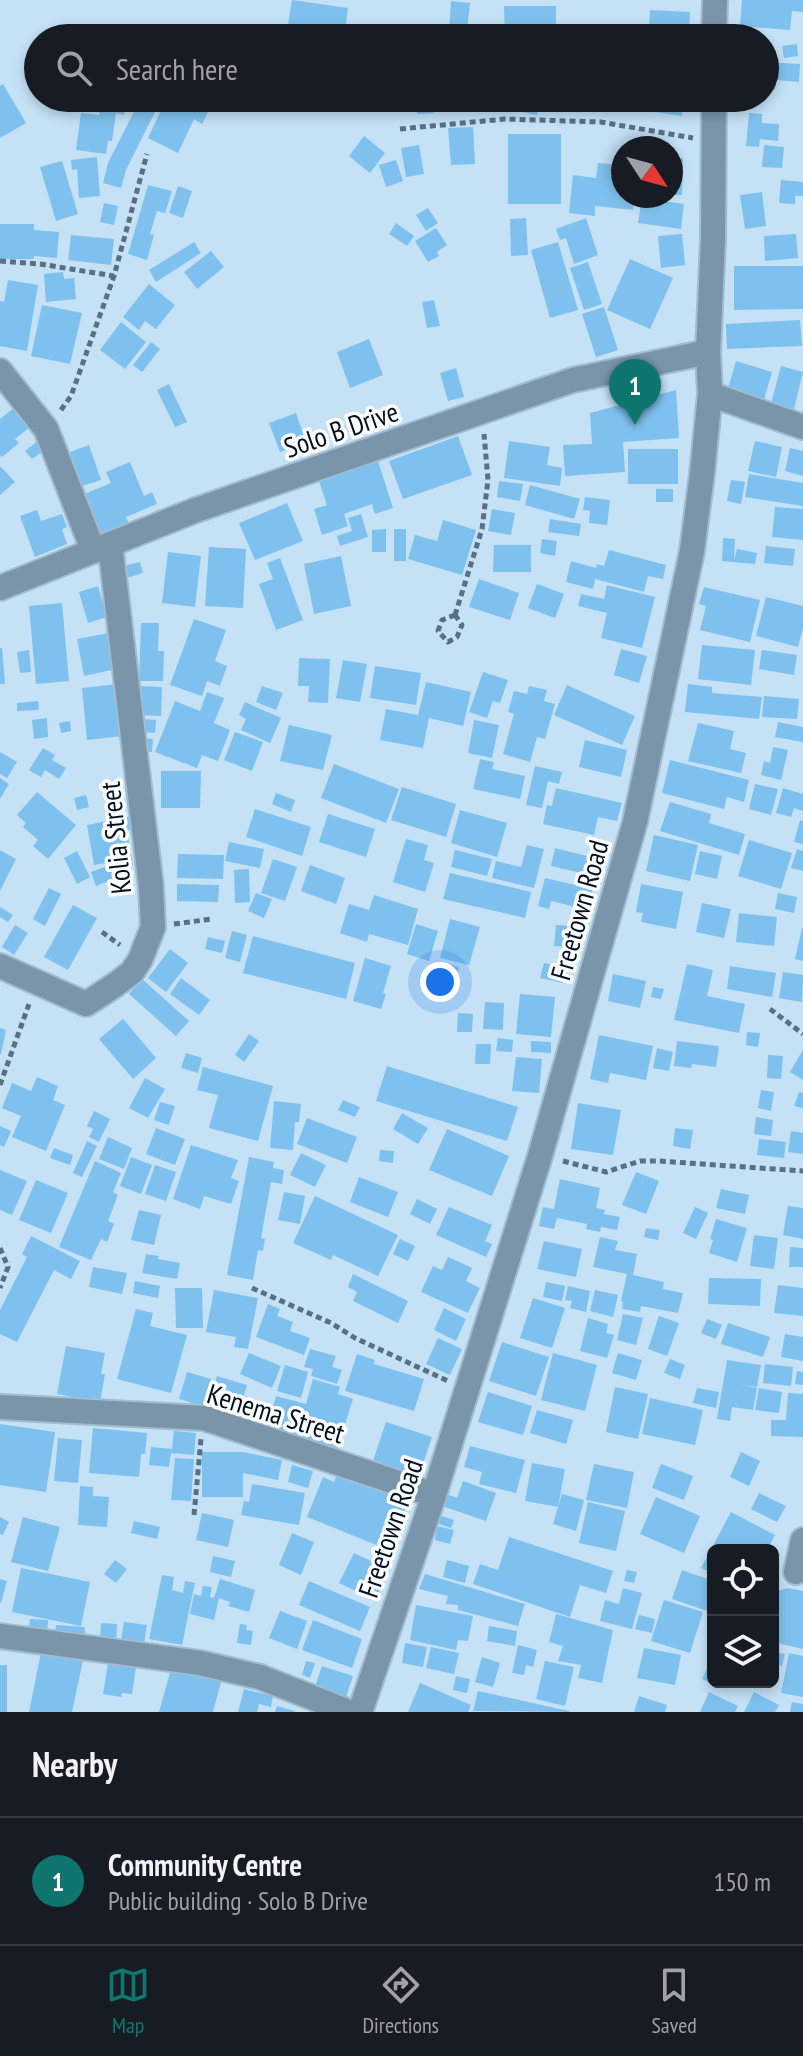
<!DOCTYPE html>
<meta charset="utf-8">
<style>
:root{--surface:#171b24;--page:#20242c;--text:#f1f3f6;--muted:#9ea1a6;--line:#363941;--accent:#0f766e}
body{margin:0;font-family:"PT Sans Narrow",sans-serif;background:var(--page);color:var(--text)}
.controls{position:absolute;right:24px;bottom:24px;display:grid;overflow:hidden;border-radius:12px;box-shadow:0 4px 12px #0003}
.controls button{width:72px;height:72px;display:grid;place-items:center;padding:0;border:0;border-bottom:2px solid var(--line);background:var(--surface);color:var(--text);font:40px sans-serif}
.compass{position:absolute;left:611px;top:136px;width:72px;height:72px;border-radius:50%;background:var(--surface);box-shadow:0 4px 12px #0003;rotate:126deg}
.you{position:absolute;left:440px;top:982px;width:28px;height:28px;margin:-20px;border:6px solid #fff;border-radius:50%;background:#1a73e8;box-shadow:0 0 0 12px #1a73e833}
.badge{display:grid;place-items:center;width:52px;height:52px;border-radius:50%;background:var(--accent);color:#fff;font-size:26px;font-weight:700}
.pin{position:absolute;translate:-50% -66px;filter:drop-shadow(0 2px 4px #0008)}
.pin::after{content:'';position:absolute;top:42px;width:28px;height:24px;background:inherit;clip-path:polygon(0 0,100% 0,50% 100%)}
.list{margin:0;padding:0;list-style:none}
h2{display:flex;justify-content:space-between;align-items:center;height:104px;margin:0;padding:0 32px;font-size:34px}
h2 small{font-size:26px;font-weight:400;color:var(--muted)}
.list li{display:grid;grid-template-columns:52px 1fr auto;gap:24px;align-items:center;box-sizing:border-box;height:128px;padding:0 32px;border-top:2px solid var(--line)}
.list b{display:block;font-size:30px;white-space:nowrap}
.list p{margin:0;font-size:26px;white-space:nowrap;color:var(--muted)}
.list em{font-size:26px;font-style:normal;color:var(--muted)}
.icon{flex:none;width:44px;height:44px;fill:none;stroke:currentColor;stroke-width:2;stroke-linecap:round;stroke-linejoin:round}
.map{position:relative;flex:none;width:803px;height:1712px;overflow:hidden}
.search{position:absolute;background:var(--surface);box-shadow:0 4px 12px #0003;left:24px;right:24px;top:24px;height:88px;display:flex;align-items:center;gap:20px;box-sizing:border-box;padding:0 28px;border-radius:44px;color:var(--muted);font-size:30px}
.sheet{height:232px;background:var(--surface)}
nav{display:flex;justify-content:space-around;align-items:center;box-sizing:border-box;height:112px;border-top:2px solid var(--line);background:var(--surface);font-size:22px;color:var(--muted)}
nav a{display:grid;justify-items:center;gap:4px}
nav .on{color:var(--accent)}
.map>svg:first-child{display:block}
.building{fill:#7fc1ee}
.lines{fill:none;stroke-linecap:round;stroke-linejoin:round}
.minor-casing{stroke:#a1bcd0;stroke-width:28}
.path{stroke:#597082;stroke-width:5;stroke-dasharray:6 4;stroke-linecap:butt}
.minor{stroke:#7a95a9;stroke-width:24}
.labels{text-anchor:middle;dominant-baseline:central;stroke-width:7;stroke-linejoin:round;paint-order:stroke}
.street-label{font-size:28px;fill:#001221;stroke:#fdfdfd}
</style>
<div class="map">
<svg width="803" height="1712" viewBox="0 0 803 1712">
<rect width="100%" height="100%" fill="#c4e1f6"/>
<!-- building -->
<g class="building">
<path d="M 292,0 L 348,8 L 345,32 L 288,24 Z"/>
<path d="M 742,0 L 803,0 L 803,12 L 792,11 L 790,30 L 740,26 Z"/>
<path d="M 451,1 L 470,3 L 467,32 L 449,31 Z"/>
<path d="M 504,6 L 556,6 L 556,36 L 505,38 Z"/>
<path d="M 650,10 L 690,12 L 689,38 L 648,38 Z"/>
<path d="M 797,44 L 798,56 L 784,58 L 782,46 Z"/>
<path d="M 765,62 L 800,64 L 799,82 L 776,80 L 775,90 L 765,90 Z"/>
<path d="M 3,84 L 26,123 L 0,138 L 0,86 Z"/>
<path d="M 101,98 L 126,98 L 124,115 L 116,113 L 112,141 L 108,141 L 106,154 L 76,150 L 81,113 L 99,115 Z"/>
<path d="M 141,98 L 162,98 L 126,170 L 121,188 L 103,183 L 108,163 Z"/>
<path d="M 167,98 L 194,98 L 211,106 L 202,124 L 194,119 L 178,153 L 148,138 Z"/>
<path d="M 330,98 L 371,98 L 370,110 L 329,105 Z"/>
<path d="M 416,98 L 433,98 L 434,113 L 417,114 Z"/>
<path d="M 454,98 L 488,98 L 488,109 L 454,110 Z"/>
<path d="M 500,98 L 540,98 L 537,115 L 498,107 Z"/>
<path d="M 644,98 L 684,98 L 682,116 L 642,110 Z"/>
<path d="M 749,113 L 762,114 L 762,123 L 779,124 L 778,141 L 760,139 L 759,147 L 746,146 Z"/>
<path d="M 473,127 L 475,164 L 451,165 L 448,128 Z"/>
<rect x="508" y="134" width="53" height="70"/>
<path d="M 364,136 L 385,153 L 370,173 L 349,156 Z"/>
<path d="M 419,145 L 424,174 L 406,177 L 401,148 Z"/>
<path d="M 764,145 L 784,147 L 782,168 L 762,167 Z"/>
<path d="M 97,157 L 100,196 L 79,198 L 77,169 L 72,170 L 71,160 Z"/>
<path d="M 671,158 L 683,158 L 682,195 L 671,195 Z"/>
<path d="M 396,160 L 403,181 L 386,187 L 379,165 Z"/>
<path d="M 62,161 L 78,214 L 56,221 L 40,167 Z"/>
<path d="M 598,163 L 623,165 L 623,196 L 634,196 L 633,210 L 595,206 L 595,216 L 569,213 L 573,175 L 596,178 Z"/>
<path d="M 781,180 L 803,182 L 803,196 L 795,196 L 795,204 L 779,203 Z"/>
<path d="M 148,185 L 172,191 L 165,213 L 157,211 L 150,234 L 154,235 L 147,260 L 128,254 Z"/>
<path d="M 178,186 L 192,191 L 183,218 L 169,213 Z"/>
<path d="M 762,192 L 766,226 L 745,229 L 740,195 Z"/>
<path d="M 642,198 L 684,204 L 681,229 L 638,223 Z"/>
<path d="M 104,203 L 118,206 L 114,225 L 100,222 Z"/>
<path d="M 428,208 L 438,223 L 426,231 L 416,215 Z"/>
<path d="M 526,218 L 528,255 L 511,256 L 510,219 Z"/>
<path d="M 586,218 L 598,255 L 574,264 L 566,238 L 560,240 L 556,229 Z"/>
<path d="M 396,223 L 414,236 L 407,246 L 389,234 Z"/>
<path d="M 0,224 L 34,224 L 34,230 L 59,232 L 57,258 L 34,256 L 34,259 L 0,259 Z"/>
<path d="M 436,228 L 447,245 L 437,252 L 439,256 L 428,262 L 415,241 Z"/>
<path d="M 682,234 L 685,265 L 661,268 L 658,236 Z"/>
<path d="M 796,234 L 798,258 L 765,261 L 764,236 Z"/>
<path d="M 71,235 L 114,239 L 111,265 L 68,260 Z"/>
<path d="M 194,242 L 201,253 L 156,282 L 149,270 Z"/>
<path d="M 558,242 L 578,310 L 550,318 L 531,250 Z"/>
<path d="M 211,251 L 224,267 L 197,289 L 184,272 Z"/>
<path d="M 630,259 L 673,278 L 650,329 L 607,310 Z"/>
<path d="M 588,262 L 602,304 L 584,310 L 570,268 Z"/>
<path d="M 734,266 L 803,266 L 803,309 L 734,310 Z"/>
<path d="M 63,272 L 64,279 L 74,278 L 76,299 L 46,302 L 44,274 Z"/>
<path d="M 8,280 L 38,285 L 27,351 L 0,346 L 0,301 L 4,302 Z"/>
<path d="M 149,284 L 175,305 L 156,329 L 145,321 L 139,330 L 123,317 Z"/>
<path d="M 434,300 L 440,326 L 427,328 L 422,302 Z"/>
<path d="M 42,305 L 82,313 L 70,364 L 31,356 Z"/>
<path d="M 604,307 L 618,350 L 596,357 L 582,314 Z"/>
<path d="M 800,320 L 802,346 L 727,349 L 726,324 Z"/>
<path d="M 121,322 L 146,342 L 125,369 L 100,350 Z"/>
<path d="M 369,339 L 383,375 L 350,388 L 337,352 Z"/>
<path d="M 151,342 L 160,349 L 142,372 L 133,365 Z"/>
<path d="M 736,361 L 772,372 L 763,403 L 727,392 Z"/>
<path d="M 781,366 L 803,372 L 794,409 L 771,403 Z"/>
<path d="M 456,368 L 464,397 L 448,401 L 440,373 Z"/>
<path d="M 169,384 L 187,422 L 175,427 L 157,390 Z"/>
<path d="M 676,390 L 679,438 L 623,442 L 625,472 L 565,476 L 563,445 L 592,444 L 590,413 Z"/>
<path d="M 15,407 L 31,426 L 15,439 L 19,443 L 2,457 L 0,455 L 0,419 Z"/>
<path d="M 296,413 L 306,442 L 280,452 L 269,423 Z"/>
<path d="M 458,436 L 472,475 L 403,499 L 389,461 Z"/>
<path d="M 39,440 L 45,450 L 32,459 L 25,451 Z"/>
<path d="M 509,441 L 550,447 L 547,465 L 562,468 L 560,486 L 504,478 Z"/>
<path d="M 755,441 L 782,447 L 776,477 L 748,471 Z"/>
<path d="M 89,445 L 101,480 L 82,486 L 70,452 Z"/>
<path d="M 790,448 L 803,451 L 803,476 L 785,471 Z"/>
<rect x="628" y="449" width="50" height="35"/>
<path d="M 378,461 L 393,508 L 375,514 L 372,504 L 344,514 L 348,526 L 322,535 L 314,509 L 327,505 L 319,481 Z"/>
<path d="M 130,462 L 144,496 L 152,492 L 157,504 L 126,517 L 129,524 L 99,537 L 82,495 L 111,483 L 106,472 Z"/>
<path d="M 0,466 L 15,482 L 0,495 Z"/>
<path d="M 749,474 L 803,483 L 803,506 L 745,497 Z"/>
<path d="M 731,480 L 745,482 L 741,504 L 727,501 Z"/>
<path d="M 499,481 L 523,484 L 520,501 L 497,497 Z"/>
<path d="M 530,485 L 580,499 L 574,519 L 525,505 Z"/>
<rect x="656" y="489" width="17" height="13"/>
<path d="M 585,497 L 610,500 L 607,525 L 589,523 L 590,511 L 583,510 Z"/>
<path d="M 287,503 L 303,541 L 255,560 L 239,523 Z"/>
<path d="M 775,507 L 803,509 L 803,540 L 772,537 Z"/>
<path d="M 492,509 L 515,513 L 511,535 L 488,531 Z"/>
<path d="M 37,510 L 41,521 L 62,514 L 67,527 L 62,529 L 67,544 L 35,557 L 20,516 Z"/>
<path d="M 361,514 L 368,537 L 340,546 L 337,536 L 352,531 L 348,518 Z"/>
<path d="M 550,519 L 581,524 L 579,536 L 548,532 Z"/>
<path d="M 443,520 L 476,530 L 462,575 L 408,559 L 415,535 L 437,541 Z"/>
<path d="M 386,529 L 386,552 L 372,552 L 372,530 Z"/>
<rect x="394" y="529" width="12" height="32"/>
<path d="M 723,538 L 735,539 L 734,561 L 737,549 L 757,553 L 755,564 L 722,561 Z"/>
<path d="M 542,539 L 557,541 L 555,556 L 540,553 Z"/>
<path d="M 494,545 L 531,545 L 531,572 L 493,572 Z"/>
<path d="M 766,546 L 795,549 L 793,566 L 764,563 Z"/>
<path d="M 209,547 L 246,549 L 243,608 L 205,606 Z"/>
<path d="M 609,550 L 666,565 L 663,579 L 648,576 L 644,592 L 595,579 L 593,589 L 566,582 L 571,561 L 596,568 L 597,564 L 604,566 Z"/>
<path d="M 168,552 L 201,556 L 195,607 L 162,603 Z"/>
<path d="M 341,556 L 351,606 L 314,614 L 304,564 Z"/>
<path d="M 280,558 L 303,620 L 276,630 L 259,584 L 273,579 L 267,563 Z"/>
<path d="M 140,562 L 143,573 L 127,578 L 123,566 Z"/>
<path d="M 479,579 L 519,593 L 510,620 L 469,607 Z"/>
<path d="M 537,584 L 564,594 L 555,618 L 528,608 Z"/>
<path d="M 607,585 L 655,597 L 642,648 L 601,638 L 607,613 L 578,606 L 581,594 L 604,599 Z"/>
<path d="M 98,586 L 107,617 L 88,623 L 79,592 Z"/>
<path d="M 704,587 L 760,600 L 750,642 L 700,630 L 706,606 L 699,604 Z"/>
<path d="M 766,597 L 803,606 L 803,628 L 798,647 L 756,636 Z"/>
<path d="M 62,603 L 69,681 L 36,684 L 29,606 Z"/>
<path d="M 194,619 L 226,630 L 215,661 L 227,666 L 220,686 L 207,681 L 202,696 L 170,685 Z"/>
<path d="M 141,623 L 159,623 L 158,651 L 164,651 L 163,681 L 139,681 Z"/>
<path d="M 109,633 L 116,669 L 84,676 L 77,639 Z"/>
<path d="M 702,645 L 755,650 L 751,685 L 698,679 Z"/>
<path d="M 0,648 L 2,648 L 5,684 L 0,684 Z"/>
<path d="M 621,649 L 647,656 L 639,683 L 614,675 Z"/>
<path d="M 29,650 L 31,672 L 20,673 L 17,652 Z"/>
<path d="M 762,650 L 797,655 L 794,675 L 759,669 Z"/>
<path d="M 299,658 L 330,659 L 328,703 L 308,702 L 309,686 L 298,686 Z"/>
<path d="M 343,660 L 367,664 L 360,702 L 336,698 Z"/>
<path d="M 375,666 L 421,673 L 416,705 L 370,698 Z"/>
<path d="M 483,672 L 508,680 L 500,703 L 493,701 L 487,718 L 469,712 Z"/>
<path d="M 426,682 L 471,692 L 463,726 L 429,718 L 423,748 L 380,740 L 386,709 L 418,715 Z"/>
<path d="M 118,684 L 123,736 L 87,740 L 82,688 Z"/>
<path d="M 688,684 L 712,687 L 712,693 L 762,697 L 759,719 L 685,712 Z"/>
<path d="M 567,685 L 635,716 L 622,745 L 554,715 Z"/>
<path d="M 139,686 L 162,687 L 161,716 L 138,715 Z"/>
<path d="M 262,686 L 283,693 L 276,710 L 256,702 Z"/>
<path d="M 529,686 L 547,690 L 544,701 L 555,704 L 545,739 L 537,737 L 530,762 L 503,754 L 514,714 L 508,712 L 514,691 L 527,694 Z"/>
<path d="M 207,692 L 224,698 L 214,723 L 230,730 L 218,761 L 202,755 L 197,768 L 155,752 L 175,701 L 200,711 Z"/>
<path d="M 764,696 L 799,699 L 797,719 L 762,717 Z"/>
<path d="M 38,701 L 39,710 L 17,711 L 17,703 Z"/>
<path d="M 245,702 L 281,718 L 270,743 L 241,730 L 246,719 L 239,715 Z"/>
<path d="M 47,718 L 48,737 L 34,739 L 32,720 Z"/>
<path d="M 143,719 L 156,720 L 155,733 L 142,732 Z"/>
<path d="M 474,720 L 499,725 L 492,758 L 468,753 Z"/>
<path d="M 70,721 L 71,731 L 61,733 L 59,723 Z"/>
<path d="M 778,722 L 803,727 L 803,742 L 775,737 Z"/>
<path d="M 698,723 L 734,731 L 730,749 L 746,753 L 741,773 L 688,761 Z"/>
<path d="M 289,725 L 332,735 L 323,770 L 280,761 Z"/>
<path d="M 235,732 L 263,742 L 252,771 L 224,760 Z"/>
<path d="M 142,738 L 153,739 L 152,752 L 141,751 Z"/>
<path d="M 585,740 L 627,750 L 621,777 L 579,767 Z"/>
<path d="M 773,747 L 788,750 L 781,780 L 761,775 L 764,761 L 770,763 Z"/>
<path d="M 43,748 L 55,755 L 52,760 L 66,768 L 59,779 L 45,770 L 41,777 L 29,770 Z"/>
<path d="M 0,752 L 17,762 L 7,778 L 0,774 Z"/>
<path d="M 480,759 L 494,762 L 492,769 L 525,776 L 520,799 L 473,789 Z"/>
<path d="M 670,760 L 749,780 L 744,802 L 727,797 L 724,809 L 662,793 Z"/>
<path d="M 334,764 L 399,789 L 386,823 L 321,798 Z"/>
<path d="M 535,766 L 562,772 L 559,784 L 548,781 L 542,808 L 526,805 Z"/>
<path d="M 161,771 L 201,771 L 200,808 L 161,808 Z"/>
<path d="M 0,778 L 9,784 L 0,799 Z"/>
<path d="M 755,784 L 778,789 L 771,815 L 749,809 Z"/>
<path d="M 402,787 L 456,804 L 446,837 L 391,820 Z"/>
<path d="M 556,788 L 622,803 L 617,821 L 598,817 L 594,835 L 543,824 L 547,805 L 552,806 Z"/>
<path d="M 783,788 L 803,794 L 803,811 L 794,808 L 791,817 L 776,813 Z"/>
<path d="M 37,792 L 76,825 L 48,859 L 33,846 L 38,840 L 23,827 L 26,823 L 17,815 Z"/>
<path d="M 276,793 L 295,800 L 291,812 L 272,804 Z"/>
<path d="M 86,795 L 89,807 L 77,810 L 74,798 Z"/>
<path d="M 670,802 L 711,814 L 709,823 L 745,834 L 739,855 L 660,831 Z"/>
<path d="M 255,809 L 311,827 L 302,856 L 246,837 Z"/>
<path d="M 460,810 L 507,823 L 497,857 L 451,843 Z"/>
<path d="M 328,814 L 375,829 L 366,857 L 319,842 Z"/>
<path d="M 131,816 L 133,829 L 127,831 L 133,865 L 114,869 L 112,862 L 94,865 L 87,825 Z"/>
<path d="M 800,820 L 803,821 L 803,844 L 794,842 Z"/>
<path d="M 654,835 L 698,845 L 690,881 L 646,871 Z"/>
<path d="M 406,839 L 428,845 L 424,860 L 434,863 L 425,892 L 393,882 Z"/>
<path d="M 749,840 L 792,853 L 781,889 L 738,876 Z"/>
<path d="M 229,842 L 264,849 L 260,868 L 225,861 Z"/>
<path d="M 527,845 L 544,849 L 534,888 L 492,878 L 496,861 L 521,867 Z"/>
<path d="M 555,848 L 599,859 L 594,876 L 551,866 Z"/>
<path d="M 797,849 L 803,851 L 803,871 L 791,868 Z"/>
<path d="M 0,850 L 16,859 L 0,891 Z"/>
<path d="M 455,850 L 492,859 L 487,876 L 451,867 Z"/>
<path d="M 77,851 L 90,877 L 77,884 L 64,858 Z"/>
<path d="M 700,851 L 722,856 L 717,879 L 695,874 Z"/>
<path d="M 178,854 L 224,855 L 223,879 L 177,878 Z"/>
<path d="M 273,859 L 297,867 L 285,901 L 261,893 Z"/>
<path d="M 110,865 L 115,879 L 96,886 L 91,872 Z"/>
<path d="M 310,865 L 345,878 L 336,904 L 301,891 Z"/>
<path d="M 249,869 L 250,902 L 235,903 L 234,870 Z"/>
<path d="M 450,873 L 531,892 L 525,918 L 443,899 Z"/>
<path d="M 545,878 L 593,889 L 588,910 L 551,901 L 549,909 L 538,906 Z"/>
<path d="M 177,884 L 219,885 L 218,902 L 177,901 Z"/>
<path d="M 641,884 L 683,892 L 676,929 L 641,922 L 643,913 L 636,912 Z"/>
<path d="M 49,888 L 61,894 L 45,926 L 33,919 Z"/>
<path d="M 256,893 L 272,899 L 264,918 L 248,911 Z"/>
<path d="M 778,893 L 797,897 L 794,913 L 775,909 Z"/>
<path d="M 374,895 L 418,909 L 408,945 L 369,934 L 367,942 L 340,933 L 349,904 L 369,910 Z"/>
<path d="M 702,903 L 731,909 L 724,938 L 696,932 Z"/>
<path d="M 73,905 L 97,918 L 68,970 L 44,957 Z"/>
<path d="M 0,907 L 13,915 L 8,922 L 0,917 Z"/>
<path d="M 739,913 L 777,917 L 774,946 L 736,942 Z"/>
<path d="M 450,919 L 480,927 L 469,965 L 440,958 Z"/>
<path d="M 416,924 L 438,931 L 429,961 L 407,954 Z"/>
<path d="M 15,925 L 28,933 L 14,955 L 2,947 Z"/>
<path d="M 556,925 L 573,926 L 572,947 L 554,946 Z"/>
<path d="M 802,928 L 803,928 L 803,961 L 795,959 Z"/>
<path d="M 232,931 L 247,935 L 240,962 L 225,958 Z"/>
<path d="M 253,936 L 355,963 L 346,999 L 243,973 Z"/>
<path d="M 208,937 L 225,941 L 222,953 L 205,949 Z"/>
<path d="M 170,949 L 188,963 L 166,992 L 148,978 Z"/>
<path d="M 365,958 L 391,966 L 383,993 L 386,994 L 381,1009 L 353,1001 Z"/>
<path d="M 440,962 L 459,967 L 453,986 L 434,980 Z"/>
<path d="M 544,963 L 567,968 L 563,983 L 540,978 Z"/>
<path d="M 687,964 L 713,970 L 707,996 L 745,1004 L 739,1033 L 674,1020 Z"/>
<path d="M 730,966 L 776,973 L 772,997 L 727,989 Z"/>
<path d="M 783,972 L 803,975 L 802,1002 L 779,998 Z"/>
<path d="M 613,974 L 646,981 L 640,1008 L 608,1001 Z"/>
<path d="M 181,978 L 210,1000 L 199,1015 L 170,994 Z"/>
<path d="M 142,979 L 189,1021 L 176,1036 L 129,994 Z"/>
<path d="M 653,987 L 664,989 L 661,999 L 651,997 Z"/>
<path d="M 520,994 L 555,997 L 551,1037 L 516,1034 Z"/>
<path d="M 485,1002 L 504,1003 L 503,1030 L 483,1029 Z"/>
<path d="M 458,1013 L 473,1014 L 472,1032 L 457,1032 Z"/>
<path d="M 123,1019 L 156,1058 L 133,1079 L 99,1039 Z"/>
<path d="M 0,1028 L 6,1030 L 1,1054 L 0,1054 Z"/>
<path d="M 747,1032 L 760,1033 L 758,1047 L 746,1045 Z"/>
<path d="M 249,1034 L 259,1041 L 244,1062 L 235,1055 Z"/>
<path d="M 599,1035 L 653,1046 L 646,1080 L 610,1073 L 608,1083 L 590,1079 Z"/>
<path d="M 498,1038 L 513,1040 L 512,1052 L 496,1051 Z"/>
<path d="M 531,1041 L 551,1042 L 551,1053 L 531,1052 Z"/>
<path d="M 677,1041 L 719,1046 L 716,1067 L 692,1064 L 691,1068 L 674,1066 Z"/>
<path d="M 476,1044 L 491,1044 L 490,1064 L 475,1064 Z"/>
<path d="M 657,1048 L 673,1052 L 669,1071 L 653,1068 Z"/>
<path d="M 803,1050 L 803,1080 L 790,1072 Z"/>
<path d="M 186,1053 L 202,1058 L 198,1073 L 181,1068 Z"/>
<path d="M 768,1055 L 783,1056 L 781,1079 L 767,1078 Z"/>
<path d="M 516,1057 L 542,1059 L 539,1093 L 512,1091 Z"/>
<path d="M 387,1066 L 518,1107 L 507,1141 L 376,1101 Z"/>
<path d="M 203,1067 L 273,1086 L 258,1141 L 209,1128 L 218,1095 L 197,1090 Z"/>
<path d="M 37,1077 L 58,1086 L 53,1100 L 65,1105 L 46,1151 L 12,1137 L 21,1116 L 2,1108 L 12,1083 L 31,1091 Z"/>
<path d="M 145,1078 L 165,1089 L 148,1118 L 129,1108 Z"/>
<path d="M 761,1090 L 774,1092 L 771,1111 L 758,1108 Z"/>
<path d="M 799,1092 L 803,1093 L 803,1108 L 794,1106 Z"/>
<path d="M 343,1100 L 360,1107 L 355,1117 L 338,1110 Z"/>
<path d="M 274,1101 L 301,1104 L 299,1122 L 295,1122 L 293,1150 L 270,1148 Z"/>
<path d="M 160,1102 L 175,1106 L 169,1125 L 154,1120 Z"/>
<path d="M 578,1103 L 621,1110 L 613,1155 L 571,1149 Z"/>
<path d="M 94,1111 L 110,1119 L 99,1142 L 89,1137 L 93,1129 L 87,1126 Z"/>
<path d="M 402,1113 L 428,1128 L 418,1144 L 393,1129 Z"/>
<path d="M 756,1117 L 773,1120 L 771,1136 L 754,1134 Z"/>
<path d="M 307,1118 L 357,1137 L 347,1163 L 297,1144 Z"/>
<path d="M 0,1126 L 11,1131 L 4,1147 L 0,1145 Z"/>
<path d="M 156,1128 L 185,1139 L 175,1165 L 146,1154 Z"/>
<path d="M 675,1128 L 693,1130 L 690,1149 L 673,1146 Z"/>
<path d="M 447,1129 L 509,1156 L 492,1196 L 429,1170 Z"/>
<path d="M 791,1131 L 803,1133 L 803,1154 L 788,1152 Z"/>
<path d="M 108,1137 L 132,1148 L 124,1169 L 99,1159 Z"/>
<path d="M 759,1139 L 786,1142 L 784,1158 L 757,1155 Z"/>
<path d="M 87,1141 L 97,1146 L 82,1177 L 73,1173 Z"/>
<path d="M 191,1145 L 238,1160 L 231,1178 L 239,1181 L 231,1204 L 204,1196 L 200,1209 L 173,1199 Z"/>
<path d="M 54,1148 L 73,1155 L 70,1165 L 50,1158 Z"/>
<path d="M 380,1150 L 394,1151 L 393,1163 L 379,1161 Z"/>
<path d="M 301,1153 L 326,1165 L 315,1187 L 290,1175 Z"/>
<path d="M 131,1157 L 152,1165 L 141,1194 L 120,1186 Z"/>
<path d="M 249,1157 L 274,1162 L 273,1168 L 284,1170 L 282,1184 L 271,1182 L 261,1238 L 265,1239 L 263,1251 L 258,1250 L 253,1280 L 227,1275 Z"/>
<path d="M 95,1161 L 121,1173 L 113,1192 L 118,1195 L 108,1221 L 114,1224 L 107,1242 L 101,1239 L 91,1260 L 59,1247 Z"/>
<path d="M 155,1165 L 176,1172 L 166,1201 L 145,1194 Z"/>
<path d="M 0,1170 L 27,1181 L 12,1215 L 0,1210 Z"/>
<path d="M 636,1172 L 659,1181 L 646,1214 L 622,1205 Z"/>
<path d="M 359,1177 L 398,1192 L 388,1217 L 350,1202 Z"/>
<path d="M 560,1179 L 600,1188 L 596,1208 L 605,1210 L 604,1214 L 620,1217 L 617,1230 L 601,1227 L 600,1232 L 586,1229 L 587,1224 L 557,1218 L 554,1229 L 539,1226 L 543,1207 L 554,1209 Z"/>
<path d="M 36,1180 L 68,1193 L 51,1233 L 19,1220 Z"/>
<path d="M 721,1189 L 749,1195 L 745,1214 L 716,1208 Z"/>
<path d="M 284,1192 L 305,1196 L 300,1224 L 278,1220 Z"/>
<path d="M 315,1196 L 398,1235 L 378,1276 L 333,1255 L 331,1260 L 293,1243 Z"/>
<path d="M 417,1199 L 437,1209 L 430,1224 L 410,1214 Z"/>
<path d="M 788,1206 L 803,1208 L 803,1239 L 783,1235 Z"/>
<path d="M 449,1207 L 492,1225 L 485,1241 L 492,1244 L 486,1257 L 436,1235 Z"/>
<path d="M 695,1207 L 708,1213 L 696,1239 L 683,1233 Z"/>
<path d="M 139,1210 L 161,1215 L 154,1245 L 131,1240 Z"/>
<path d="M 716,1219 L 747,1228 L 737,1262 L 709,1253 L 713,1240 L 710,1239 Z"/>
<path d="M 646,1228 L 660,1230 L 658,1240 L 644,1237 Z"/>
<path d="M 754,1235 L 778,1238 L 774,1269 L 750,1266 Z"/>
<path d="M 31,1236 L 80,1261 L 71,1279 L 54,1270 L 17,1342 L 0,1334 L 0,1310 L 27,1257 L 22,1254 Z"/>
<path d="M 600,1237 L 618,1241 L 615,1250 L 637,1254 L 633,1275 L 664,1282 L 663,1289 L 683,1293 L 678,1313 L 641,1306 L 640,1312 L 622,1309 L 623,1302 L 621,1301 L 627,1274 L 593,1267 Z"/>
<path d="M 400,1239 L 415,1246 L 408,1261 L 393,1254 Z"/>
<path d="M 544,1241 L 582,1249 L 576,1277 L 537,1269 Z"/>
<path d="M 790,1247 L 803,1248 L 803,1267 L 789,1267 Z"/>
<path d="M 146,1254 L 159,1256 L 158,1259 L 180,1263 L 177,1279 L 142,1273 Z"/>
<path d="M 448,1257 L 472,1268 L 466,1281 L 480,1288 L 468,1313 L 421,1292 L 433,1266 L 442,1270 Z"/>
<path d="M 93,1267 L 127,1273 L 122,1294 L 89,1287 Z"/>
<path d="M 353,1274 L 408,1301 L 398,1323 L 353,1301 L 357,1292 L 348,1287 Z"/>
<path d="M 709,1278 L 761,1279 L 760,1306 L 708,1304 Z"/>
<path d="M 135,1281 L 160,1286 L 158,1298 L 133,1293 Z"/>
<path d="M 546,1282 L 565,1286 L 562,1301 L 543,1297 Z"/>
<path d="M 778,1285 L 803,1288 L 803,1316 L 774,1313 Z"/>
<path d="M 568,1286 L 590,1291 L 586,1312 L 570,1308 L 572,1301 L 565,1300 Z"/>
<path d="M 175,1288 L 202,1288 L 203,1328 L 176,1328 Z"/>
<path d="M 214,1290 L 258,1298 L 248,1349 L 234,1347 L 236,1337 L 206,1332 Z"/>
<path d="M 595,1290 L 618,1295 L 613,1317 L 590,1311 Z"/>
<path d="M 533,1298 L 565,1308 L 552,1348 L 520,1338 Z"/>
<path d="M 268,1304 L 280,1309 L 277,1316 L 293,1322 L 290,1331 L 310,1338 L 304,1355 L 256,1337 Z"/>
<path d="M 444,1308 L 466,1319 L 456,1341 L 434,1330 Z"/>
<path d="M 136,1309 L 153,1313 L 150,1326 L 187,1335 L 171,1393 L 117,1379 Z"/>
<path d="M 623,1314 L 643,1318 L 636,1345 L 617,1340 Z"/>
<path d="M 659,1316 L 679,1323 L 667,1356 L 648,1349 Z"/>
<path d="M 588,1318 L 608,1324 L 606,1333 L 614,1335 L 607,1358 L 580,1351 Z"/>
<path d="M 707,1319 L 722,1325 L 716,1339 L 701,1333 Z"/>
<path d="M 728,1323 L 770,1337 L 763,1357 L 721,1344 Z"/>
<path d="M 785,1334 L 803,1337 L 803,1361 L 781,1357 Z"/>
<path d="M 438,1338 L 462,1349 L 450,1375 L 426,1364 Z"/>
<path d="M 502,1342 L 549,1357 L 536,1396 L 489,1381 Z"/>
<path d="M 66,1346 L 105,1353 L 101,1374 L 105,1374 L 100,1402 L 57,1394 Z"/>
<path d="M 310,1349 L 336,1356 L 332,1367 L 342,1370 L 337,1384 L 311,1376 L 313,1369 L 304,1367 Z"/>
<path d="M 249,1353 L 281,1366 L 272,1388 L 240,1374 Z"/>
<path d="M 553,1353 L 597,1365 L 585,1411 L 541,1400 Z"/>
<path d="M 618,1353 L 642,1360 L 636,1380 L 612,1373 Z"/>
<path d="M 357,1354 L 375,1360 L 374,1364 L 424,1379 L 414,1411 L 345,1391 Z"/>
<path d="M 670,1359 L 685,1365 L 680,1379 L 664,1373 Z"/>
<path d="M 727,1360 L 761,1365 L 757,1387 L 741,1385 L 757,1388 L 753,1410 L 732,1407 L 730,1421 L 717,1419 Z"/>
<path d="M 765,1364 L 793,1367 L 791,1386 L 763,1383 Z"/>
<path d="M 285,1365 L 308,1372 L 301,1398 L 277,1391 Z"/>
<path d="M 797,1371 L 803,1372 L 803,1385 L 795,1384 Z"/>
<path d="M 187,1372 L 211,1379 L 203,1406 L 179,1399 Z"/>
<path d="M 217,1376 L 247,1385 L 242,1402 L 237,1400 L 232,1416 L 207,1409 Z"/>
<path d="M 313,1379 L 340,1387 L 338,1394 L 353,1399 L 337,1450 L 266,1429 L 276,1396 L 306,1404 Z"/>
<path d="M 615,1387 L 648,1394 L 638,1439 L 606,1432 Z"/>
<path d="M 697,1388 L 719,1392 L 716,1408 L 693,1403 Z"/>
<path d="M 759,1388 L 782,1392 L 779,1413 L 755,1410 Z"/>
<path d="M 488,1392 L 532,1406 L 523,1435 L 478,1422 Z"/>
<path d="M 788,1393 L 803,1394 L 803,1437 L 771,1436 L 771,1420 L 786,1420 Z"/>
<path d="M 650,1398 L 703,1410 L 695,1445 L 642,1434 Z"/>
<path d="M 248,1402 L 260,1406 L 255,1423 L 242,1420 Z"/>
<path d="M 537,1410 L 573,1420 L 566,1444 L 530,1433 Z"/>
<path d="M 386,1422 L 432,1437 L 419,1475 L 373,1461 Z"/>
<path d="M 0,1424 L 55,1432 L 46,1492 L 0,1485 Z"/>
<path d="M 93,1428 L 147,1433 L 145,1454 L 141,1454 L 139,1477 L 89,1473 Z"/>
<path d="M 174,1431 L 196,1433 L 194,1455 L 171,1453 L 169,1467 L 149,1465 L 151,1447 L 172,1449 Z"/>
<path d="M 58,1438 L 82,1440 L 78,1483 L 54,1481 Z"/>
<path d="M 470,1446 L 525,1460 L 516,1493 L 479,1484 L 482,1472 L 464,1467 Z"/>
<path d="M 202,1452 L 243,1452 L 282,1460 L 278,1480 L 243,1473 L 243,1497 L 202,1497 Z"/>
<path d="M 741,1452 L 760,1461 L 749,1486 L 730,1477 Z"/>
<path d="M 175,1458 L 194,1459 L 191,1501 L 171,1500 Z"/>
<path d="M 532,1463 L 565,1469 L 558,1507 L 525,1501 Z"/>
<path d="M 594,1464 L 634,1472 L 627,1508 L 586,1500 Z"/>
<path d="M 661,1464 L 693,1476 L 684,1500 L 652,1488 Z"/>
<path d="M 292,1465 L 313,1471 L 308,1488 L 288,1482 Z"/>
<path d="M 339,1470 L 410,1498 L 403,1514 L 399,1512 L 384,1548 L 307,1517 L 323,1477 L 334,1482 Z"/>
<path d="M 463,1481 L 496,1493 L 486,1521 L 442,1506 L 446,1494 L 457,1498 Z"/>
<path d="M 252,1484 L 305,1493 L 299,1525 L 241,1515 L 244,1501 L 249,1502 Z"/>
<path d="M 80,1486 L 93,1487 L 93,1496 L 109,1497 L 107,1527 L 78,1525 Z"/>
<path d="M 759,1493 L 786,1506 L 777,1522 L 751,1509 Z"/>
<path d="M 562,1494 L 584,1500 L 576,1531 L 553,1524 Z"/>
<path d="M 656,1497 L 700,1516 L 684,1553 L 640,1534 Z"/>
<path d="M 588,1502 L 625,1511 L 616,1551 L 579,1543 Z"/>
<path d="M 731,1512 L 775,1535 L 767,1550 L 713,1550 L 713,1574 L 701,1568 Z"/>
<path d="M 202,1513 L 234,1520 L 228,1547 L 196,1540 Z"/>
<path d="M 439,1515 L 454,1520 L 451,1528 L 436,1523 Z"/>
<path d="M 0,1517 L 9,1522 L 3,1535 L 0,1534 Z"/>
<path d="M 23,1517 L 60,1527 L 48,1571 L 11,1562 Z"/>
<path d="M 134,1521 L 160,1527 L 157,1539 L 131,1533 Z"/>
<path d="M 437,1526 L 454,1530 L 450,1544 L 435,1540 Z"/>
<path d="M 292,1533 L 314,1542 L 301,1575 L 279,1565 Z"/>
<path d="M 509,1537 L 613,1571 L 606,1593 L 580,1585 L 570,1617 L 473,1584 L 480,1564 L 498,1570 Z"/>
<path d="M 354,1553 L 390,1570 L 375,1600 L 339,1583 Z"/>
<path d="M 213,1556 L 235,1561 L 231,1577 L 210,1572 Z"/>
<path d="M 115,1560 L 127,1569 L 116,1583 L 104,1574 Z"/>
<path d="M 447,1560 L 469,1566 L 465,1583 L 443,1577 Z"/>
<path d="M 21,1568 L 90,1582 L 81,1626 L 12,1612 Z"/>
<path d="M 627,1570 L 637,1572 L 634,1583 L 624,1581 Z"/>
<path d="M 682,1570 L 713,1581 L 713,1613 L 672,1599 Z"/>
<path d="M 425,1574 L 525,1604 L 518,1626 L 458,1610 L 458,1605 L 446,1604 L 448,1596 L 419,1589 Z"/>
<path d="M 162,1575 L 174,1577 L 172,1590 L 183,1593 L 185,1581 L 195,1583 L 182,1645 L 149,1639 Z"/>
<path d="M 0,1579 L 7,1581 L 1,1603 L 0,1603 Z"/>
<path d="M 220,1579 L 255,1590 L 249,1612 L 228,1606 L 230,1602 L 219,1598 L 214,1620 L 190,1614 L 194,1594 L 201,1596 L 203,1586 L 212,1587 L 210,1597 L 214,1598 Z"/>
<path d="M 309,1581 L 370,1607 L 360,1631 L 299,1605 Z"/>
<path d="M 623,1588 L 642,1593 L 632,1629 L 600,1621 L 605,1600 L 619,1604 Z"/>
<path d="M 788,1588 L 803,1591 L 803,1649 L 773,1642 L 773,1592 Z"/>
<path d="M 664,1600 L 703,1612 L 690,1653 L 651,1641 Z"/>
<path d="M 416,1605 L 473,1616 L 468,1641 L 458,1640 L 456,1650 L 410,1640 Z"/>
<path d="M 280,1611 L 307,1621 L 297,1649 L 269,1638 Z"/>
<path d="M 556,1614 L 613,1630 L 602,1683 L 578,1678 L 581,1665 L 558,1661 L 563,1646 L 549,1642 Z"/>
<path d="M 639,1615 L 655,1619 L 652,1633 L 635,1629 Z"/>
<path d="M 30,1619 L 48,1620 L 47,1635 L 28,1633 Z"/>
<path d="M 313,1620 L 362,1639 L 352,1668 L 302,1650 Z"/>
<path d="M 124,1622 L 147,1625 L 144,1644 L 121,1640 Z"/>
<path d="M 101,1623 L 117,1624 L 116,1643 L 100,1642 Z"/>
<path d="M 240,1624 L 247,1625 L 246,1630 L 253,1631 L 251,1645 L 237,1643 Z"/>
<path d="M 56,1625 L 85,1627 L 84,1640 L 55,1638 Z"/>
<path d="M 489,1626 L 517,1631 L 515,1646 L 487,1641 Z"/>
<path d="M 405,1643 L 427,1647 L 423,1667 L 402,1663 Z"/>
<path d="M 518,1645 L 537,1650 L 533,1667 L 526,1665 L 524,1675 L 512,1673 Z"/>
<path d="M 431,1647 L 459,1653 L 454,1674 L 426,1668 Z"/>
<path d="M 644,1648 L 681,1655 L 675,1685 L 637,1678 Z"/>
<path d="M 41,1652 L 83,1660 L 72,1712 L 29,1712 Z"/>
<path d="M 773,1652 L 785,1654 L 782,1666 L 773,1664 Z"/>
<path d="M 789,1653 L 803,1656 L 803,1697 L 781,1693 Z"/>
<path d="M 482,1657 L 500,1663 L 493,1687 L 475,1682 Z"/>
<path d="M 306,1661 L 315,1663 L 310,1678 L 302,1675 Z"/>
<path d="M 545,1661 L 574,1667 L 565,1706 L 536,1699 Z"/>
<path d="M 108,1663 L 136,1667 L 132,1694 L 122,1693 L 121,1697 L 103,1694 Z"/>
<rect x="0" y="1665" width="7" height="47"/>
<path d="M 322,1666 L 353,1676 L 344,1703 L 313,1693 Z"/>
<path d="M 708,1667 L 713,1669 L 713,1682 L 721,1682 L 719,1687 L 702,1679 Z"/>
<path d="M 171,1669 L 221,1682 L 213,1712 L 159,1712 Z"/>
<path d="M 456,1676 L 470,1679 L 467,1693 L 453,1690 Z"/>
<path d="M 420,1683 L 471,1705 L 468,1712 L 408,1712 Z"/>
<path d="M 244,1689 L 273,1696 L 271,1707 L 259,1704 L 257,1712 L 238,1712 Z"/>
<path d="M 478,1691 L 569,1711 L 569,1712 L 473,1711 Z"/>
<path d="M 709,1692 L 738,1706 L 735,1712 L 700,1712 Z"/>
<path d="M 754,1692 L 779,1705 L 775,1712 L 744,1712 Z"/>
<path d="M 639,1696 L 667,1705 L 665,1712 L 634,1712 Z"/>
<path d="M 792,1702 L 803,1704 L 803,1712 L 790,1712 Z"/>
<path d="M 277,1706 L 295,1711 L 294,1712 L 275,1712 Z"/>
</g>
<g class="lines">
<defs>
<g id="minor">
<path d="M 714,38 L 715,0"/>
<path d="M 0,371 L 46,429 L 93,550"/>
<path d="M 710,394 L 803,427"/>
<path d="M 0,588 L 196,510 L 573,380 L 708,352"/>
<path d="M 0,966 L 86,1004 L 115,985 L 132,972 L 140,960 L 153,927 L 151,887 L 110,544"/>
<path d="M 0,1407 L 204,1418 L 434,1495"/>
<path d="M 796,1572 L 803,1540"/>
<path d="M 0,1636 L 200,1663 L 260,1677 L 349,1712"/>
<path d="M 360,1712 L 434,1495 L 540,1156 L 635,822 L 692,551 L 702,474 L 710,394 L 708,352 L 713,239 L 714,98"/>
</g>
</defs>
<!-- minor casing -->
<use href="#minor" class="minor-casing"/>
<!-- path -->
<g class="path">
<path d="M 400,129 L 505,119 L 601,122 L 693,138"/>
<path d="M 0,261 L 40,264 L 114,276"/>
<path d="M 61,410 L 71,396 L 114,276 L 147,154"/>
<path d="M 455,615 L 482,529 L 488,480 L 484,434"/>
<path d="M 455,615 L 462,625 L 457,637 L 448,642 L 438,631 L 442,620 Z"/>
<path d="M 174,924 L 212,919"/>
<path d="M 102,932 L 120,945"/>
<path d="M 770,1009 L 803,1034"/>
<path d="M 0,1085 L 29,1004"/>
<path d="M 563,1161 L 606,1172 L 640,1161 L 659,1161 L 803,1171"/>
<path d="M 0,1248 L 8,1267 L 0,1288"/>
<path d="M 252,1288 L 331,1323 L 355,1338 L 448,1381"/>
<path d="M 194,1515 L 201,1439"/>
</g>
<!-- minor -->
<use href="#minor" class="minor"/>
</g>
<g class="labels">
<!-- street labels -->
<g class="street-label">
<text transform="translate(341 429) rotate(-19)">Solo B Drive</text>
<text transform="translate(115 838) rotate(-96)">Kolia Street</text>
<text transform="translate(579 910) rotate(-74)">Freetown Road</text>
<text transform="translate(276 1413) rotate(17)">Kenema Street</text>
<text transform="translate(390 1528) rotate(-71)">Freetown Road</text>
</g>
</g>
</svg>
<div class="controls">
<button><svg class="icon" aria-label="locate" viewBox="0 0 24 24"><circle cx="12" cy="12" r="6"/><path d="M12 2v4M12 18v4M2 12h4M18 12h4"/></svg></button>
<button><svg class="icon" aria-label="layers" viewBox="0 0 24 24"><path d="M12 4l9 5-9 5-9-5zM3 14l9 5 9-5"/></svg></button>
</div>
<svg class="compass" viewBox="-18 -18 36 36"><path d="M0-13l5 13h-10z" fill="#e53935"/><path d="M0 13l5-13h-10z" fill="#9ea1a6"/></svg>
<div class="you"></div>
<div class="pin badge" style="left:635px;top:425px">1</div>
<div class="search"><svg class="icon" aria-label="search" viewBox="0 0 24 24"><circle cx="10" cy="10" r="6"/><path d="M15 15l6 6"/></svg>Search here</div>
</div>
<section class="sheet">
<h2>Nearby<small></small></h2>
<ul class="list">
<li><span class="badge">1</span><div><b>Community Centre</b><p>Public building · Solo B Drive</p></div><em>150 m</em></li>
</ul>
</section>
<nav>
<a class="on"><svg class="icon" aria-label="map" viewBox="0 0 24 24"><path d="M3 6l6-2 6 2 6-2v14l-6 2-6-2-6 2zM9 4v14M15 6v14"/></svg>Map</a>
<a><svg class="icon" aria-label="directions" viewBox="0 0 24 24"><path d="M12 3l9 9-9 9-9-9zM9 14v-3h6M13 9l2 2-2 2"/></svg>Directions</a>
<a><svg class="icon" aria-label="saved" viewBox="0 0 24 24"><path d="M7 4h10v16l-5-4-5 4z"/></svg>Saved</a>
</nav>
